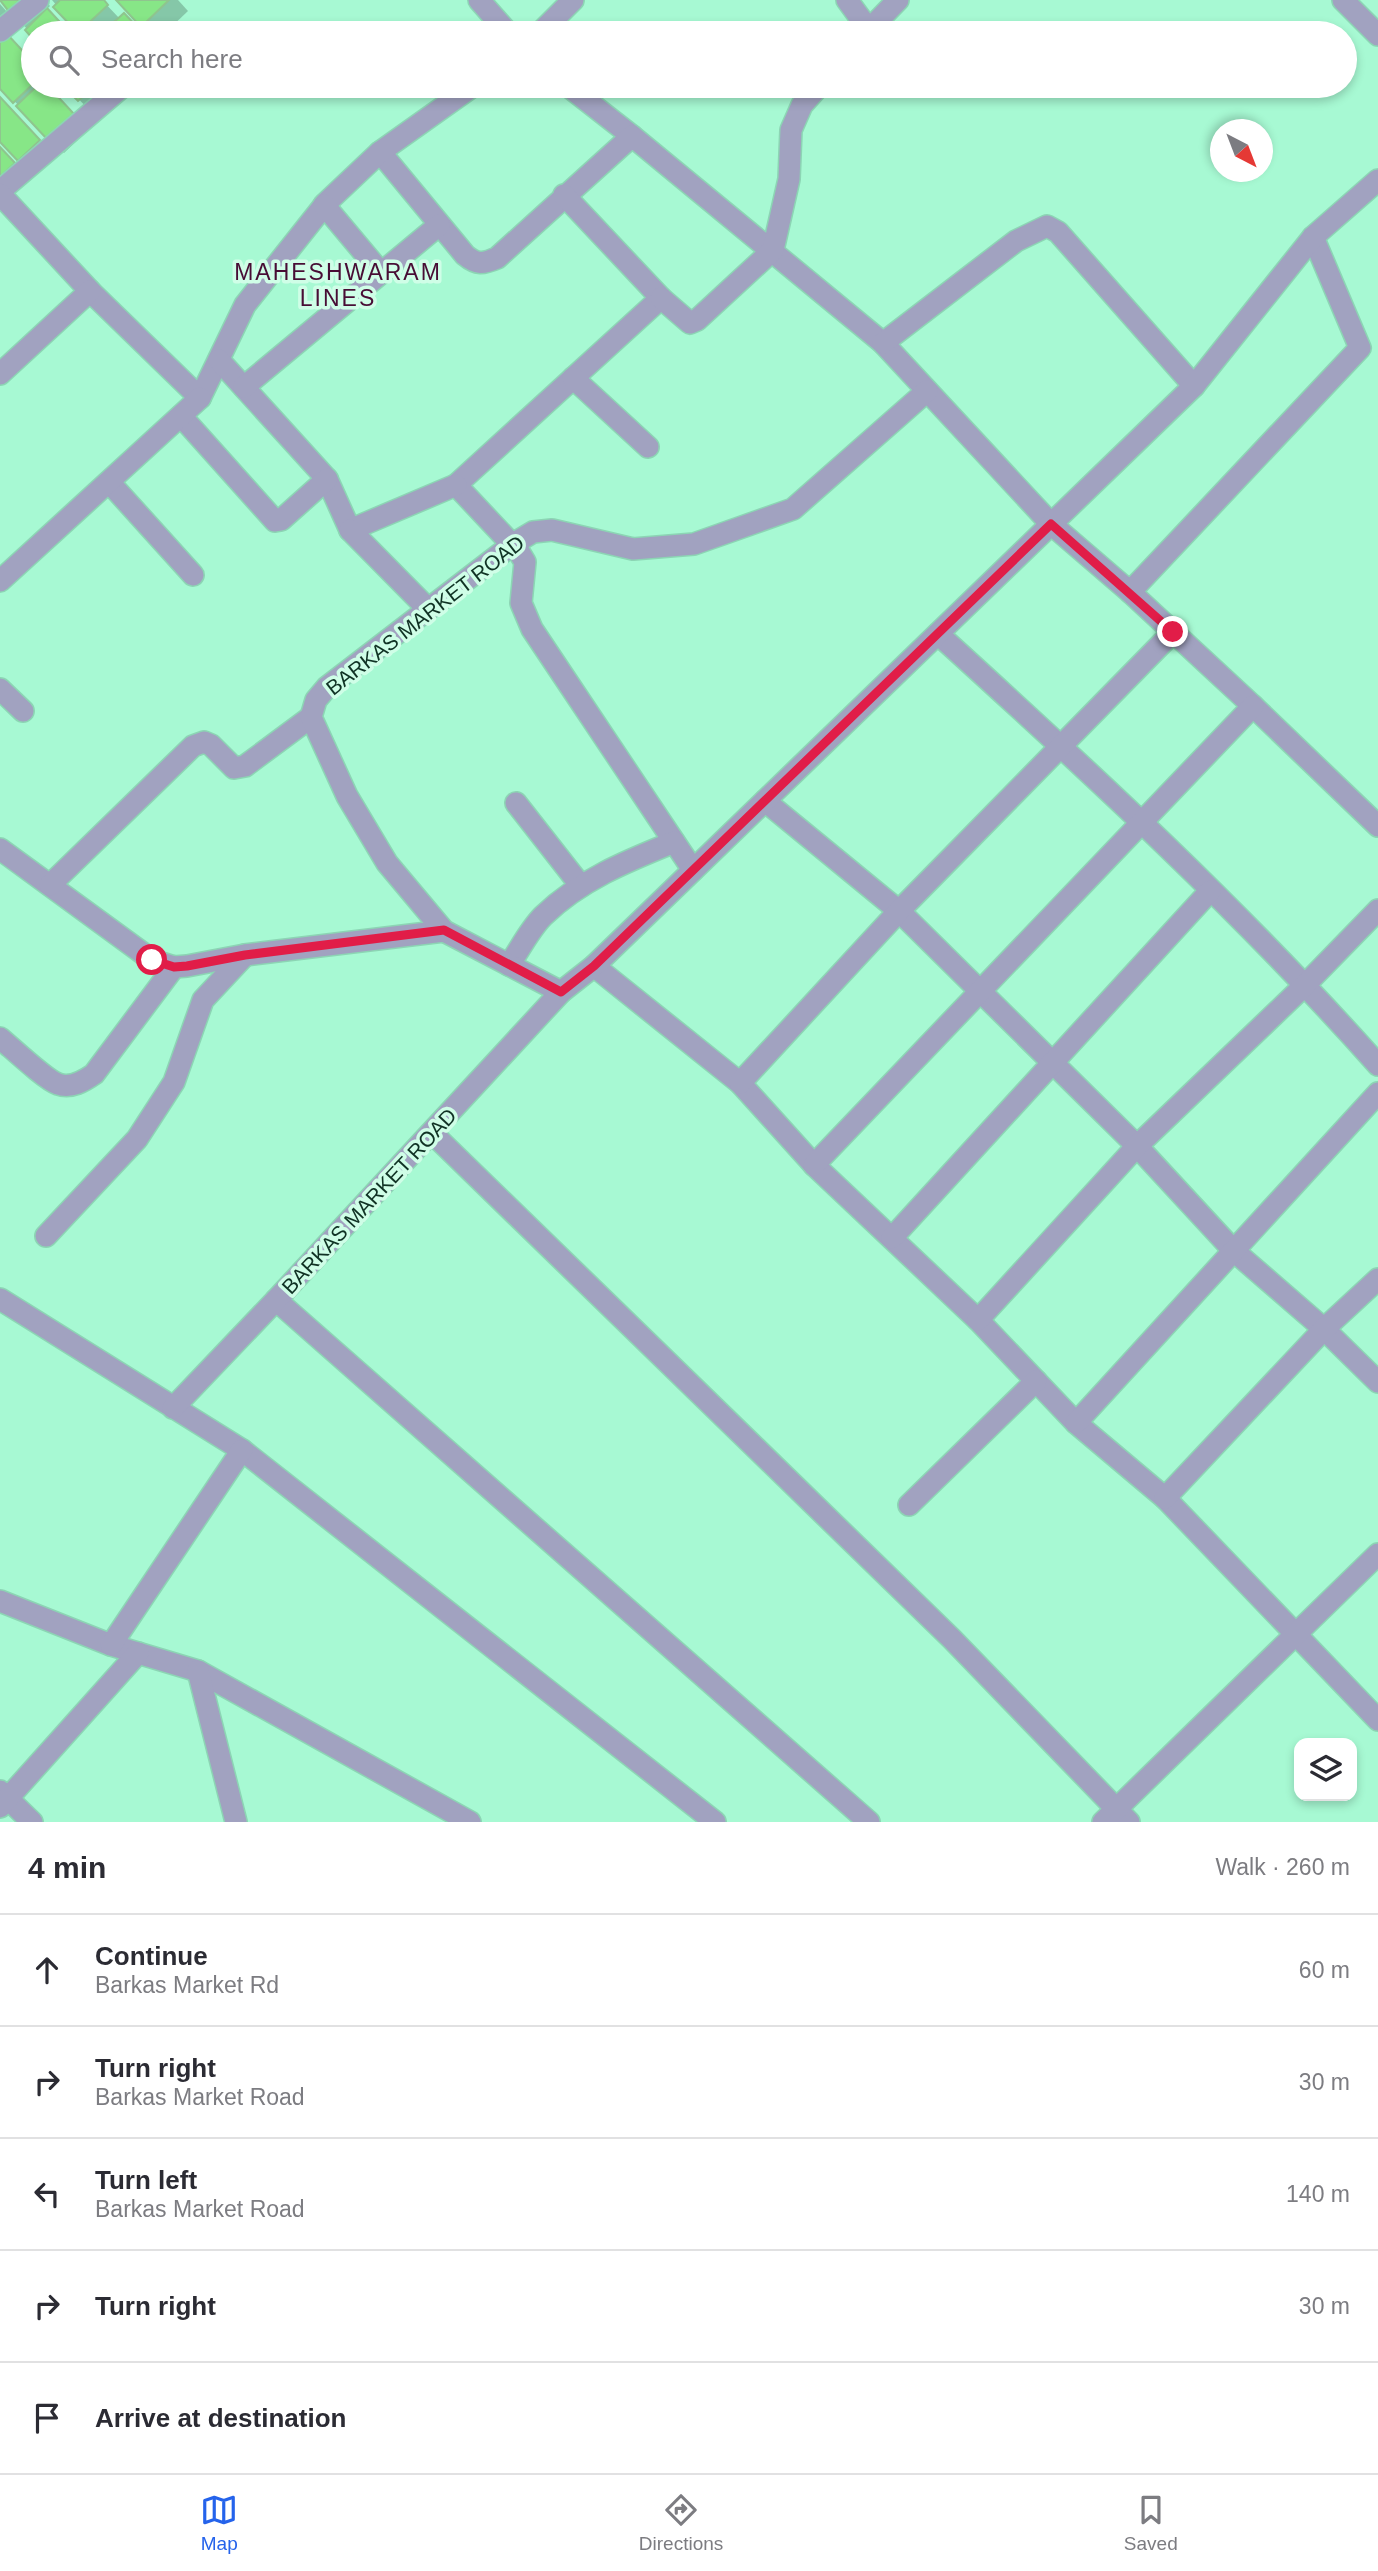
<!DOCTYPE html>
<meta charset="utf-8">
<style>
:root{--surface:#fff;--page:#f7f7f7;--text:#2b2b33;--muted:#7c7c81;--line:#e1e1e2;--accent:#2563eb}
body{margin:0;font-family:Arial,sans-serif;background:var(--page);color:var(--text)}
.controls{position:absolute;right:21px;bottom:21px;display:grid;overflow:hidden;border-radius:14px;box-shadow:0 4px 10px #0003}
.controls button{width:63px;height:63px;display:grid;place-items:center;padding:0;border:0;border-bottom:2px solid var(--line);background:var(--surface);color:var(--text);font:35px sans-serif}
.compass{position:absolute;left:1210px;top:119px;width:63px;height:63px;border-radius:50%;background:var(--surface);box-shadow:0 4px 10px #0003;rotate:138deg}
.stop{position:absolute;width:21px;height:21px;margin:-16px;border:5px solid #e11d48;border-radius:50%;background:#fff}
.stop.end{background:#e11d48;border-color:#fff;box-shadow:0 2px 7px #0008}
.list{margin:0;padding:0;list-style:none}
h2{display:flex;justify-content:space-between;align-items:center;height:91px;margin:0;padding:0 28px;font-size:30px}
h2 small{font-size:23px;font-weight:400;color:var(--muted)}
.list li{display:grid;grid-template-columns:46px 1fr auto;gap:21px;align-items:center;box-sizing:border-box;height:112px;padding:0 28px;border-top:2px solid var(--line)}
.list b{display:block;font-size:26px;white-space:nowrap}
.list p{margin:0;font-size:23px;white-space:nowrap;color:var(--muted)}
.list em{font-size:23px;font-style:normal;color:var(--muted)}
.icon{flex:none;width:38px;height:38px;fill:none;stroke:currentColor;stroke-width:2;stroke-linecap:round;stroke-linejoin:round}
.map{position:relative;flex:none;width:1378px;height:1822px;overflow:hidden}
.search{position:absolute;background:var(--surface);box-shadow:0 4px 10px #0003;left:21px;right:21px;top:21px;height:77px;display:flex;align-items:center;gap:18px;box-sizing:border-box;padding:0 24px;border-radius:38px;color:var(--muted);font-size:26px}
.sheet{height:651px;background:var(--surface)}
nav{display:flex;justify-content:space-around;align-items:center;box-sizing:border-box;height:98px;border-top:2px solid var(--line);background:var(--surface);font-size:19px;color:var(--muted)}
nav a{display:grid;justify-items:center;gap:4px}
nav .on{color:var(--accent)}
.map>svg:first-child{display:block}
.shadow{fill:#0003}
.building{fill:#87e687;stroke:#8fc58e;stroke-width:2}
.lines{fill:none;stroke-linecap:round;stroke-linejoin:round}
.street-casing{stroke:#8cd5b4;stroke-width:24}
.street{stroke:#a1a2c0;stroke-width:21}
.route{stroke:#e11d48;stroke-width:9}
.labels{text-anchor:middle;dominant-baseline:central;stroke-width:7;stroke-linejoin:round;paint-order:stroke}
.street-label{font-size:21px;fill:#103224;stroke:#cffee7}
.neighbourhood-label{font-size:23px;letter-spacing:2px;fill:#480d35;stroke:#cffee7}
</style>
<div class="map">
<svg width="1378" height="1822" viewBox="0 0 1378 1822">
<rect width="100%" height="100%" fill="#a7f9d3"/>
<!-- shadow -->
<g class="shadow">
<path d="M 2,0 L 45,0 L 50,6 L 46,10 L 69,33 L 33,33 L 33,36 Z"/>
<path d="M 52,0 L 102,0 L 120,19 L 124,15 L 141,33 L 80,33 Z"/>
<path d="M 118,0 L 178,0 L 188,11 L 165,33 L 150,33 Z"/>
<path d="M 0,4 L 16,22 L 0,36 Z"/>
<path d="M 7,36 L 33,63 L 33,86 L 54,86 L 58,90 L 54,94 L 88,130 L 64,153 L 0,86 L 0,43 Z"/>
<path d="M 66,86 L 108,86 L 94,115 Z"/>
<path d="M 119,86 L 145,86 L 132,98 Z"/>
<path d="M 0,99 L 54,157 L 34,175 L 0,139 Z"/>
</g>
<!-- building -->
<g class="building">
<path d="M 0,0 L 25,0 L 10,13 Z"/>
<path d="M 60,0 L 104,0 L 108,5 L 78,33 L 53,7 Z"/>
<path d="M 116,0 L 169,0 L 141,27 Z"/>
<path d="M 47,8 L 70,33 L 33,33 L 33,39 L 25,30 Z"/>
<path d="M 124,13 L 143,33 L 102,33 Z"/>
<path d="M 7,34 L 33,62 L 33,84 L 13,103 L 0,89 L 0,40 Z"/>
<path d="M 37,86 L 48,86 L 74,114 L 47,139 L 16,106 Z"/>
<path d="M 63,86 L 95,86 L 78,101 Z"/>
<path d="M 0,97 L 40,140 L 18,161 L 0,142 Z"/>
<path d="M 0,147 L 15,163 L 0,177 Z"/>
</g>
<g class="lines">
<defs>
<g id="street">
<path d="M 479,0 L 508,33"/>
<path d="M 847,0 L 869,30"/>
<path d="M 1343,0 L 1378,35"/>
<path d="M 0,31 L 38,0"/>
<path d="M 540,33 L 573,0"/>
<path d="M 866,33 L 898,0"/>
<path d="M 568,86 L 632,136"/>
<path d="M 380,152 L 465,255 C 477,265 483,264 497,258 L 632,136 L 883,343 L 1051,524 L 1130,592 L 1253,706 L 1378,826"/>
<path d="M 0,191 L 123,86"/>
<path d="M 0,194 L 90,291 L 200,398 L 245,305 L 326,203 L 380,152 L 473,86"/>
<path d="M 564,195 L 661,298 L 456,485 L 519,552 L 525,562 L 521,603 L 532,629 L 693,870"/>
<path d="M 324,205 L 381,273"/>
<path d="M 661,298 L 690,323 L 697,320 L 773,250 L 789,179 L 791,130 L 802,105 L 819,86"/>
<path d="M 883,343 L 1016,241 L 1047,226 L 1058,232 L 1194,386"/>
<path d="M 219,360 L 327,479 L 350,530 L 456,485"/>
<path d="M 0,374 L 90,291"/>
<path d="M 573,378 L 648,447"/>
<path d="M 244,387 L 439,225"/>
<path d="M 181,416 L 275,521 L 281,520 L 327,479"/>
<path d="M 109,482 L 193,575"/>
<path d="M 350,530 L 428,609"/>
<path d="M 0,581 L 200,398"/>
<path d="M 1130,592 L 1360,348 L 1313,237"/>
<path d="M 938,634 C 1090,772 1242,912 1378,1065"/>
<path d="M 0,689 L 23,711"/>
<path d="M 765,801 L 899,911 L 1137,1146 L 1234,1251 L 1324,1329 L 1378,1382"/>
<path d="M 516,803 L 581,886"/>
<path d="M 0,849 L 152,960 L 174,967 L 187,966 L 245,955 L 444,931"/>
<path d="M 50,885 L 193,746 L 204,742 L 211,745 L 234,768 L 245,766 L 311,717"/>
<path d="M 509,965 C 520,949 530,929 543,916 C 580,880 627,861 674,842"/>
<path d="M 594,966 L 740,1083 L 814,1165 L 978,1320 L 1076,1423 L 1165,1498 L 1378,1720"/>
<path d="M 561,992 L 444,931 L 387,863 L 347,796 L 311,717 L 316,700 L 327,687 L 513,544 L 533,532 L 552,530 L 633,549 L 694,544 L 793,509 L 927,391"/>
<path d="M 0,1038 C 12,1048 46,1080 58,1084 C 71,1089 84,1081 94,1074 L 174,967"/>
<path d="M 740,1083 L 899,911 L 1173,632"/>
<path d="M 432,1133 L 952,1639 L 1129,1822"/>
<path d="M 814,1165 L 1253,706"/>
<path d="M 46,1236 L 137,1139 L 174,1082 L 203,1000 L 245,955"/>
<path d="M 892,1238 L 1210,891"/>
<path d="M 0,1299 L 242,1450 L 715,1822"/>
<path d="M 276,1300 L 869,1822"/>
<path d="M 978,1320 L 1137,1146 L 1306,984 L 1378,910"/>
<path d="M 173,1408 L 276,1300 L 561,992 L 594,966 L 1194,386 L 1313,237 L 1378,180"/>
<path d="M 1076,1423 L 1378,1093"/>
<path d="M 1165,1498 L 1324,1329 L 1378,1279"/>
<path d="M 909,1505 L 1036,1381"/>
<path d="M 0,1601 L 111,1645 L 198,1671 L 470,1822"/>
<path d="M 111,1645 L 242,1450"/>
<path d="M 198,1671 L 236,1822"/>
<path d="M 0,1791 L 32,1822"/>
<path d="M 0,1807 L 138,1653"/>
<path d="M 1103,1822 L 1378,1554"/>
</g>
</defs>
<!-- street casing -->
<use href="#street" class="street-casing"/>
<!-- street -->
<use href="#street" class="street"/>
</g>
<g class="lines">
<!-- route -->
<path class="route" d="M 152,960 L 174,967 L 187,966 L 245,955 L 444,930 L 561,992 L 594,966 L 1051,524 L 1173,632"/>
</g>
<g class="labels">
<!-- street labels -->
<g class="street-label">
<text transform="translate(425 615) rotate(-38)">BARKAS MARKET ROAD</text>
<text transform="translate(369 1201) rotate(-47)">BARKAS MARKET ROAD</text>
</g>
<!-- neighbourhood labels -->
<g class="neighbourhood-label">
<text x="338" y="272">MAHESHWARAM<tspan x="338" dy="26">LINES</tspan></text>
</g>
</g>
</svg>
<div class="controls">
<button><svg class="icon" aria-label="layers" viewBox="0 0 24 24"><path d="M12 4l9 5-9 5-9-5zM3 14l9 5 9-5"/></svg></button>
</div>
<svg class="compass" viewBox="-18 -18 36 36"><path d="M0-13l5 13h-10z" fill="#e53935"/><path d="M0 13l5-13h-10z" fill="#7c7c81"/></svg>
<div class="stop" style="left:152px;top:960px"></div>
<div class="stop end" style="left:1173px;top:632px"></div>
<div class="search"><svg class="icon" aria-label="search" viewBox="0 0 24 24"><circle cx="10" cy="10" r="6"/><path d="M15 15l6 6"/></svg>Search here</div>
</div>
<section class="sheet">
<h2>4 min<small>Walk · 260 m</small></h2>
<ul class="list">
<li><svg class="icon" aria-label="ahead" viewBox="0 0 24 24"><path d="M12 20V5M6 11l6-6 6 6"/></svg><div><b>Continue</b><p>Barkas Market Rd</p></div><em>60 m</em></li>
<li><svg class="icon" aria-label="right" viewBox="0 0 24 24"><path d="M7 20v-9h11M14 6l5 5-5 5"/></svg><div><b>Turn right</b><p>Barkas Market Road</p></div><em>30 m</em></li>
<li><svg class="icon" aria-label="left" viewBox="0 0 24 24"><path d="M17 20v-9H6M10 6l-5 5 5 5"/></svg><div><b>Turn left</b><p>Barkas Market Road</p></div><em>140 m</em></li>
<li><svg class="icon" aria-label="right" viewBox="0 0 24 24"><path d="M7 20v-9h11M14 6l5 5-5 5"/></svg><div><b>Turn right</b></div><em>30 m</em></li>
<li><svg class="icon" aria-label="arrive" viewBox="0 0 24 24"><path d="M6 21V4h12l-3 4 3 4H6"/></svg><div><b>Arrive at destination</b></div></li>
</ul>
</section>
<nav>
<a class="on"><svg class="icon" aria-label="map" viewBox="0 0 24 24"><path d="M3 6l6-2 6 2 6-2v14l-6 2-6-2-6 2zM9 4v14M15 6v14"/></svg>Map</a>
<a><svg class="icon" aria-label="directions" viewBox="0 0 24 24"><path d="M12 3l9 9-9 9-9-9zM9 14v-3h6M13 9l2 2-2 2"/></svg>Directions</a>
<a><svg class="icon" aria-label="saved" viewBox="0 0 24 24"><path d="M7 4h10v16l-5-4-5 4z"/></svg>Saved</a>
</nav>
